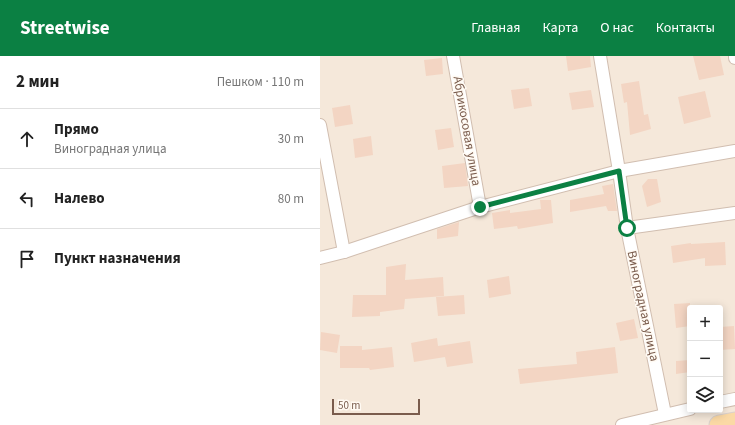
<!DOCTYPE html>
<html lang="ru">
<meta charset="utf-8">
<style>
:root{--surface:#fff;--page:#f2f2f2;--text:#222;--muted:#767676;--line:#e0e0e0;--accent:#0b8043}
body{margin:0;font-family:"Source Sans 3",sans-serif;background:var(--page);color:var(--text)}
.controls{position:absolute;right:12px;bottom:12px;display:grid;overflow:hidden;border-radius:4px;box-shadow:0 2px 10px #0003}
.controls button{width:36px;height:36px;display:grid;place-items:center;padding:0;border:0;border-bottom:1px solid var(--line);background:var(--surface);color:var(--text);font:20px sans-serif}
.scale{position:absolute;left:12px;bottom:10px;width:88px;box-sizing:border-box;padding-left:4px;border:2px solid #7a5c4d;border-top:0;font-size:11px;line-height:14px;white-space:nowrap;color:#7a5c4d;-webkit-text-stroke:3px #fffaf3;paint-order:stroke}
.stop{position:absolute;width:12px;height:12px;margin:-9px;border:3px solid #0b8043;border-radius:50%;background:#fff}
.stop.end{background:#0b8043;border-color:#fff;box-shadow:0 1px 4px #0008}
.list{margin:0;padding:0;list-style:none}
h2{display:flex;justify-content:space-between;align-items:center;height:52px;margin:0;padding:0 16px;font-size:17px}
h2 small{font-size:13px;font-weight:400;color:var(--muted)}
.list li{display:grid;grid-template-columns:26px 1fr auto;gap:12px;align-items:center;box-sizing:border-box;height:60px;padding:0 16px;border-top:1px solid var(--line)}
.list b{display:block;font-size:15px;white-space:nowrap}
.list p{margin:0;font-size:13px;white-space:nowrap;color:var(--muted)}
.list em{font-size:13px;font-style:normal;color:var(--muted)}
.icon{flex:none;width:22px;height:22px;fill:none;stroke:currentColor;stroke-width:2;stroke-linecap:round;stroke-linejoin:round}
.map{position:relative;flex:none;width:415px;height:369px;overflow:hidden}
header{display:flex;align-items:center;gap:24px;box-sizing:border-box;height:56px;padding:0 20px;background:var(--accent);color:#fff}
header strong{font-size:19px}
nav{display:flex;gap:22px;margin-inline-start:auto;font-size:14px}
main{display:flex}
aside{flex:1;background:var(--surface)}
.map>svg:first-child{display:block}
.residential{fill:#f5e8da;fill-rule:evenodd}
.building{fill:#f3d5c3}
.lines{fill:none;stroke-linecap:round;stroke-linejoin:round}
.street-casing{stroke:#d1beb0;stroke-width:14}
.primary-casing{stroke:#dad1cd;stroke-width:21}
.street{stroke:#fff;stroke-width:12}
.primary{stroke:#fbd9a5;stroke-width:19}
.route{stroke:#0b8043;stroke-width:5}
.labels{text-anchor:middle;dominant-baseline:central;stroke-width:3;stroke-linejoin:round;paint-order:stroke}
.street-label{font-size:13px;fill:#7a5c4d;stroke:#fffaf3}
</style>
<header>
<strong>Streetwise</strong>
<nav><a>Главная</a><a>Карта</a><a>О нас</a><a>Контакты</a></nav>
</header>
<main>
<aside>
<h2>2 мин<small>Пешком · 110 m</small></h2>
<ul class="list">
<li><svg class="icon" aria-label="ahead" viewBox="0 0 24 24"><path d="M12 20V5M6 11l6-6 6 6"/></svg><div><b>Прямо</b><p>Виноградная улица</p></div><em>30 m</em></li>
<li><svg class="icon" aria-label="left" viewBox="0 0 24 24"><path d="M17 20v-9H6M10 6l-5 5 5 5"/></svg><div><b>Налево</b></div><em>80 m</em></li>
<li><svg class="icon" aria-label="arrive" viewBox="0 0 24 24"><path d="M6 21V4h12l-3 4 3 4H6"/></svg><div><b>Пункт назначения</b></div></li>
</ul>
</aside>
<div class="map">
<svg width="415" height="369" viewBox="0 0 415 369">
<rect width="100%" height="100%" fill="#fdf6ec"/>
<!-- residential -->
<path class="residential" d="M 0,0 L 415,0 L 415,369 L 0,369 ZM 370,252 L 400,252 L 400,354 L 370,354 Z"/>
<!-- building -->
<g class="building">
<path d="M 246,0 L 270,0 L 271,11 L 248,15 Z"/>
<path d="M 373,0 L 400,0 L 404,19 L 379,24 Z"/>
<path d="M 122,2 L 123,18 L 106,20 L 104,4 Z"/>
<path d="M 319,25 L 324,59 L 328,58 L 331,73 L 310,79 L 307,46 L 304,47 L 301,28 Z"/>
<path d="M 209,32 L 212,50 L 194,53 L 191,34 Z"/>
<path d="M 271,34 L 274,51 L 252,54 L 249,37 Z"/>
<path d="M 385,35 L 391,61 L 364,68 L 358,41 Z"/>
<path d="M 30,49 L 33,68 L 15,71 L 12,52 Z"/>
<path d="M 131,72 L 134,91 L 118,94 L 115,74 Z"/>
<path d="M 51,80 L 53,99 L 35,102 L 33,83 Z"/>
<path d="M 145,107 L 148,130 L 124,132 L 122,110 Z"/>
<path d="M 328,123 L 337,123 L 341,146 L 327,151 L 322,130 Z"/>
<path d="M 293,128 L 297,155 L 288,155 L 286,150 L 250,156 L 250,144 L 284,138 L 282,130 Z"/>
<path d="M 220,144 L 231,144 L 233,167 L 198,173 L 197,170 L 174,173 L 172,157 L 190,154 L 190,157 L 221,153 Z"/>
<path d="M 139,166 L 138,180 L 117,183 L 117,173 Z"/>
<path d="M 405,186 L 406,209 L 385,210 L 385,202 L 353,207 L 351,190 L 371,187 L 371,188 Z"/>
<path d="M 86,208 L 85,224 L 123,221 L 124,240 L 85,243 L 84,253 L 60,256 L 60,260 L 32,261 L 33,239 L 66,239 L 66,211 Z"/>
<path d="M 189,220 L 191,238 L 169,242 L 167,224 Z"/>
<path d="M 144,239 L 145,258 L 118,260 L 116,241 Z"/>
<path d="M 370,247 L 370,270 L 356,272 L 354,248 Z"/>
<path d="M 314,263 L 318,282 L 300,285 L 296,267 Z"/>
<path d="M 414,270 L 415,293 L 400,294 L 400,271 Z"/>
<path d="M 1,276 L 20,279 L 17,297 L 0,294 Z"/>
<path d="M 117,282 L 118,290 L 150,285 L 153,307 L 127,311 L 125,301 L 94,306 L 91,287 Z"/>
<path d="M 20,290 L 42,290 L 42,294 L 72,291 L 74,311 L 50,314 L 49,312 L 20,312 Z"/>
<path d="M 295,291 L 298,317 L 200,328 L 198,313 L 257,308 L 256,296 Z"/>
<path d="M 370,304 L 370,316 L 356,318 L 356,305 Z"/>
</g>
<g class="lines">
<defs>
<g id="street">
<path d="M 133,0 L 160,151"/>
<path d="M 280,0 L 299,115 L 307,172 L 345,358"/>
<path d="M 415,0 L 415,2"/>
<path d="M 0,69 L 24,196"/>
<path d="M 307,172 L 415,157"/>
<path d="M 0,202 L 24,196 L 160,151 L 299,115 L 415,95"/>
<path d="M 400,346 L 415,343"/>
<path d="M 302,369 L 370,353"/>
</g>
<path id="primary" d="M 399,369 L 415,366"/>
</defs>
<!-- street casing -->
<use href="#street" class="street-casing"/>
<!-- primary casing -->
<use href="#primary" class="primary-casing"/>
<!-- street -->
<use href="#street" class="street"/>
<!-- primary -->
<use href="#primary" class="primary"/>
</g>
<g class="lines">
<!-- route -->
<path class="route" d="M 160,151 L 299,115 L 307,172"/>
</g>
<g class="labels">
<!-- street labels -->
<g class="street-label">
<text transform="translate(147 75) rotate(80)">Абрикосовая улица</text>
<text transform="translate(323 250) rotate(78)">Виноградная улица</text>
</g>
</g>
</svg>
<div class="controls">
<button>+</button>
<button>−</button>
<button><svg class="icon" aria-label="layers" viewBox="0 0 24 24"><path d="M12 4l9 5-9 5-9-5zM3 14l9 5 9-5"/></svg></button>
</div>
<div class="scale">50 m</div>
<div class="stop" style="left:307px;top:172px"></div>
<div class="stop end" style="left:160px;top:151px"></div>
</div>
</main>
